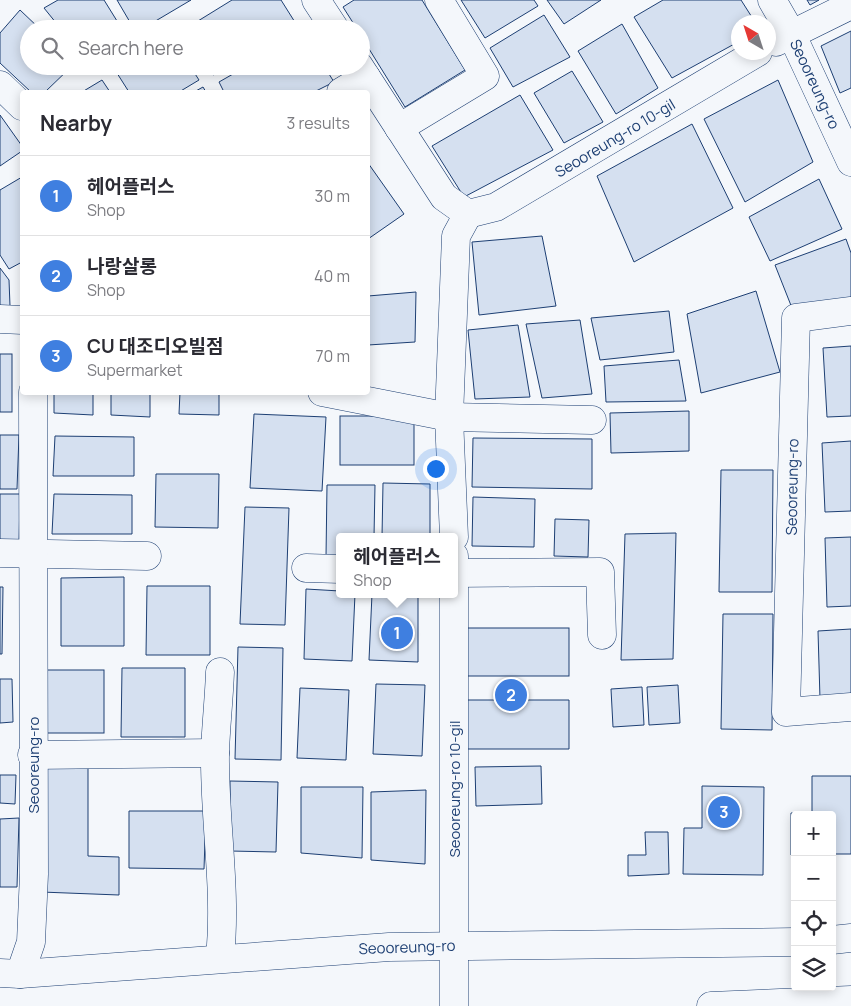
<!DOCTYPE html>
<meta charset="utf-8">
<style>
:root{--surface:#fff;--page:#f2f2f3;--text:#2b2b33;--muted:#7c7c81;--line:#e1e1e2;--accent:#db2777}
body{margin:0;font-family:Manrope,"Noto Sans KR",sans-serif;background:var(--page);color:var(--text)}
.controls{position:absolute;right:15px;bottom:15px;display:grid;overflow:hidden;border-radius:5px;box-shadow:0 2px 12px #0003}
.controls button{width:45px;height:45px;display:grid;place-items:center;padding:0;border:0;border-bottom:1px solid var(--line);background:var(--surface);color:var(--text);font:25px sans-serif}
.compass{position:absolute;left:731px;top:15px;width:45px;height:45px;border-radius:50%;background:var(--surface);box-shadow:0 2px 12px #0003;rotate:321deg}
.you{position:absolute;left:435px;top:468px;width:18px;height:18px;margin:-12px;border:4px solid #fff;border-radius:50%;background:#1a73e8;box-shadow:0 0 0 8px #1a73e833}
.badge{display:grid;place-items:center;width:32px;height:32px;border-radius:50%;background:var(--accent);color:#fff;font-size:16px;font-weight:700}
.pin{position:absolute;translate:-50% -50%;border:2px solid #fff;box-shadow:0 1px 5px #0006}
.popup{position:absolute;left:336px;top:533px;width:122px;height:65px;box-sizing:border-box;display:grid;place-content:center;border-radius:5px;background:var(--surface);filter:drop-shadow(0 1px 4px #0005);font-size:16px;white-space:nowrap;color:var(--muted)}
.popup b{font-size:19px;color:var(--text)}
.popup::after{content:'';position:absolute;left:50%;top:100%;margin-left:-10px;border:10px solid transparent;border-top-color:var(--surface)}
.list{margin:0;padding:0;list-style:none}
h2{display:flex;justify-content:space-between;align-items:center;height:65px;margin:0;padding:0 20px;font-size:21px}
h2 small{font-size:16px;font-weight:400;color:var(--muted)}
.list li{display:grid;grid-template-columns:32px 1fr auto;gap:15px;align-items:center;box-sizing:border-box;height:80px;padding:0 20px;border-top:1px solid var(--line)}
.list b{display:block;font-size:19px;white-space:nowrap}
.list p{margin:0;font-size:16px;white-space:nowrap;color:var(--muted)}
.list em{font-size:16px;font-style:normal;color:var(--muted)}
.icon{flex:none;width:28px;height:28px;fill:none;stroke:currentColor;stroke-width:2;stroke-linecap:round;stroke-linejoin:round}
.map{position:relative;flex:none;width:851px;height:1006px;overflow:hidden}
.search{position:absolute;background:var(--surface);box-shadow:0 2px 12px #0003;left:20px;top:20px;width:350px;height:55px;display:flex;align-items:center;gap:12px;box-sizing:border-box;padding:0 18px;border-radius:28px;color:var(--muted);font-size:19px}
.panel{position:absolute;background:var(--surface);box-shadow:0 2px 12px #0003;left:20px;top:90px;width:350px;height:305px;border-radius:5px}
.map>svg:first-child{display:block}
.building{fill:#d5e0f0;stroke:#1d3f73}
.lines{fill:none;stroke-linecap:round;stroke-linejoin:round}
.minor-casing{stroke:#1d3f73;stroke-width:29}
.major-casing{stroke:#1d3f73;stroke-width:29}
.minor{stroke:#f4f7fb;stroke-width:28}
.major{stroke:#f4f7fb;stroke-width:28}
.labels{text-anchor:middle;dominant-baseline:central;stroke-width:4;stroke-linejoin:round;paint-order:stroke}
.street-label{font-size:15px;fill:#1d3f73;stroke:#f4f7fb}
</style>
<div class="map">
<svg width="851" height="1006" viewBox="0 0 851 1006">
<rect width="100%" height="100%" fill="#f4f7fb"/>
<!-- building -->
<g class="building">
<path d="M 58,0 L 104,0 L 122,29 L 61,29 L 44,8 Z"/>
<path d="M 117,0 L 191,0 L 142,29 L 134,29 Z"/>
<path d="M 232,0 L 281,0 L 298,27 L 185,29 Z"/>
<path d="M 354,0 L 422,0 L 465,70 L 405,107 L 361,36 L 361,29 L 357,29 L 343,7 Z"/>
<path d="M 461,0 L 534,0 L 538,6 L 485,38 Z"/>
<path d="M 547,0 L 601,0 L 564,24 Z"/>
<path d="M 663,0 L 741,0 L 755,22 L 738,22 L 738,42 L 672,78 L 634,17 Z"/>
<path d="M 807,0 L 819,0 L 810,5 Z"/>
<path d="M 20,10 L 40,29 L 29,29 L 29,66 L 72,66 L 45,92 L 31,92 L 0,63 L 0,33 Z"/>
<path d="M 544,15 L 570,57 L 513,87 L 490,48 Z"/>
<path d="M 622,24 L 658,88 L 616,114 L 578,51 Z"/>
<path d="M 851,31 L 851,88 L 840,93 L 821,46 Z"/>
<path d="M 121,66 L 190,66 L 199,80 L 179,92 L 129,92 L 115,70 Z"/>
<path d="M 208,66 L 229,66 L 213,75 Z"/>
<path d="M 247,66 L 324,66 L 334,82 L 314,92 L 224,92 L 219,82 Z"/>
<path d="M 572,71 L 603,122 L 564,143 L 534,93 Z"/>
<path d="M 102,80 L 110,92 L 82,92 Z"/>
<path d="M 778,80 L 813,162 L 745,202 L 704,119 Z"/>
<path d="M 203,87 L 206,92 L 194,92 Z"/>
<path d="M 520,95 L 553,150 L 464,197 L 432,146 Z"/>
<path d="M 0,115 L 22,146 L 22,151 L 0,166 Z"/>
<path d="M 692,124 L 733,208 L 634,262 L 597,176 Z"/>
<path d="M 368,163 L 404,214 L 368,239 Z"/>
<path d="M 22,177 L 22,262 L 9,269 L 0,255 L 0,190 Z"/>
<path d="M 819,179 L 842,229 L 770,261 L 749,217 Z"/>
<path d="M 542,236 L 556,306 L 479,315 L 472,242 Z"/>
<path d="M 846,239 L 851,253 L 851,298 L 792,308 L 775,265 Z"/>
<path d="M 0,268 L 9,280 L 10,306 L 0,306 Z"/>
<path d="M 756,291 L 780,372 L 701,393 L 687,314 Z"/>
<path d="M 416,292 L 415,342 L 368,345 L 368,296 Z"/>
<path d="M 669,311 L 674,352 L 600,360 L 591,318 Z"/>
<path d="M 580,320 L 592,394 L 542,398 L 526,324 Z"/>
<path d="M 518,325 L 530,397 L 475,399 L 468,330 Z"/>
<path d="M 851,346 L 851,416 L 827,417 L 823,348 Z"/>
<rect x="0" y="354" width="12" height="58"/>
<path d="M 679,360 L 686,401 L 606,402 L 604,366 Z"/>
<path d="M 54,392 L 93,392 L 93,415 L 54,413 Z"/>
<path d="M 111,392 L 150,392 L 150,417 L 111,415 Z"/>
<path d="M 180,392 L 219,392 L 219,415 L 179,414 Z"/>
<path d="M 689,411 L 689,451 L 611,453 L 610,413 Z"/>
<path d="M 254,414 L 326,417 L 322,491 L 250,488 Z"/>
<rect x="340" y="416" width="74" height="49"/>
<path d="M 0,435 L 19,435 L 17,489 L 0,489 Z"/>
<path d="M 55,436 L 134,437 L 134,476 L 53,476 Z"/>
<path d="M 473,438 L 592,439 L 592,489 L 472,487 Z"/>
<path d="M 851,441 L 851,511 L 825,512 L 822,443 Z"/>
<path d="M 721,470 L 773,470 L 772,592 L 719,592 Z"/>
<path d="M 156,474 L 219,474 L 218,528 L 155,527 Z"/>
<path d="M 383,483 L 430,484 L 430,537 L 382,537 Z"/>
<path d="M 327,485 L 375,485 L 374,537 L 340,537 L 340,557 L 326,557 Z"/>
<path d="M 0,494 L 20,494 L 19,548 L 0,548 Z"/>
<path d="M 54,494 L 132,495 L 132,534 L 52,534 Z"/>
<path d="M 473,497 L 535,499 L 534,547 L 472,546 Z"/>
<path d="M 245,507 L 289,508 L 285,625 L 240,624 Z"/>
<path d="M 555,519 L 589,520 L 588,557 L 554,556 Z"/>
<path d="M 676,533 L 673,659 L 621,660 L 625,534 Z"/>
<path d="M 851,537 L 851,606 L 827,607 L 825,538 Z"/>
<path d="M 124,577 L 124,646 L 61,646 L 61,578 Z"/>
<path d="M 147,586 L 210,586 L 210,655 L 146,655 Z"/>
<path d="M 0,587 L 3,587 L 2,654 L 0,654 Z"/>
<path d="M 306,589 L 340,591 L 340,594 L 355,594 L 352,661 L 304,659 Z"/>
<path d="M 372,594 L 418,594 L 418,662 L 369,660 Z"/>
<path d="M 723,614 L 773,614 L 772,730 L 721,729 Z"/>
<rect x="466" y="628" width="103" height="48"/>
<path d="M 851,629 L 851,698 L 820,699 L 818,631 Z"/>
<path d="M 238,647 L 283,648 L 281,760 L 235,759 Z"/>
<path d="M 122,668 L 185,668 L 185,737 L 121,737 Z"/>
<rect x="44" y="670" width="60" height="63"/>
<path d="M 0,679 L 12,679 L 13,722 L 0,723 Z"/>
<path d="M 376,684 L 425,685 L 422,756 L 373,754 Z"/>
<path d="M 678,685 L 680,723 L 649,725 L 647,687 Z"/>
<path d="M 642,687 L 644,725 L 613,727 L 611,689 Z"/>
<path d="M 300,688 L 349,690 L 346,760 L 297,758 Z"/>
<path d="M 465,700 L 569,700 L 569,749 L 466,749 Z"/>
<path d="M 41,766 L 88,766 L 88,856 L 119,857 L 119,895 L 41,892 Z"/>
<path d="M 541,766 L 542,804 L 476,806 L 475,767 Z"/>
<path d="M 0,775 L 16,775 L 15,804 L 0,803 Z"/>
<path d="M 812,776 L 851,776 L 851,854 L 832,854 L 832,815 L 795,815 L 795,855 L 791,855 L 791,813 L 812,813 Z"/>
<path d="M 230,781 L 278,782 L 276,852 L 230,851 Z"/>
<path d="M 702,786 L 764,787 L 763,875 L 683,874 L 684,828 L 702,828 Z"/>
<path d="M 301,787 L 363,787 L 362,858 L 301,853 Z"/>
<path d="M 426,790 L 425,864 L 371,860 L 371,792 Z"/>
<path d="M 129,811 L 206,811 L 204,869 L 129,868 Z"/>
<path d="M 19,818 L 17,887 L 0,887 L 0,819 Z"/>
<path d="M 645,832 L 668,832 L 669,874 L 628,876 L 628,855 L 646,855 Z"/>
</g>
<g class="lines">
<defs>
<g id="minor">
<path d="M 316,0 L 335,29"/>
<path d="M 772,0 L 791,33 L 851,162"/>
<path d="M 776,42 L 851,5"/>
<path d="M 359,66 L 444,197 L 468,214 L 496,207 L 758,52"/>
<path d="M 0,85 L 22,106"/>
<path d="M 341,92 L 366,77"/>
<path d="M 399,128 L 485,76 L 439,0"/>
<path d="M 851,311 L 796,318 L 786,712 L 851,707"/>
<path d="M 0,319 L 22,320"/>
<path d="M 322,392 L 449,417 L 592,420"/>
<path d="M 454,537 L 449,417 L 456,236 L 468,214"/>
<path d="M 0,553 L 147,556"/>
<path d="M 306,568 L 340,569"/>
<path d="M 454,573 L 600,572 L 602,635"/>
<path d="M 32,755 L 215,753"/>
<path d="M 220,957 C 227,889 214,820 215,752 C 216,725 219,699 220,672"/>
<path d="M 20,974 L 31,942 L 34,874 L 33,392"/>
<path d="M 454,1006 L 454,556"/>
</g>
<g id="major">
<path d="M 832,940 L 851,938"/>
<path d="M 0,973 L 20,974 L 389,947 L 795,942"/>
<path d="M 711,1006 L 851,1000"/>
</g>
</defs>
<!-- minor casing -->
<use href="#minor" class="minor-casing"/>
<!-- major casing -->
<use href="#major" class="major-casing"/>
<!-- minor -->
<use href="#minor" class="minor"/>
<!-- major -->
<use href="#major" class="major"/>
</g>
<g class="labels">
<!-- street labels -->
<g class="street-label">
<text transform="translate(815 84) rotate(65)">Seooreung-ro</text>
<text transform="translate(615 138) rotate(-31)">Seooreung-ro 10-gil</text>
<text transform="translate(792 487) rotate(-89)">Seooreung-ro</text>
<text transform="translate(33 765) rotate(-90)">Seooreung-ro</text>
<text transform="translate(454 789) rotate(-90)">Seooreung-ro 10-gil</text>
<text transform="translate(407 947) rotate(-2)">Seooreung-ro</text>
</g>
</g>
</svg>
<div class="controls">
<button>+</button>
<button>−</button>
<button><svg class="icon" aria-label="locate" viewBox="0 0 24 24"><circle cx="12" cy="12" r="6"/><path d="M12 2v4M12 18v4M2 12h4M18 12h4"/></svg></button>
<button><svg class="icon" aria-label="layers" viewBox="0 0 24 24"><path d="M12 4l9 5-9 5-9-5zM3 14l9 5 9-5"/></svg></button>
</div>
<svg class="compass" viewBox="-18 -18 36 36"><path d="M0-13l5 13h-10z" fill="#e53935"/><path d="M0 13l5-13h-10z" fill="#7c7c81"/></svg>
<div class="you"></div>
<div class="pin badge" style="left:397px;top:633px;background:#3f7fe0">1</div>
<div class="popup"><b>헤어플러스</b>Shop</div>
<div class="pin badge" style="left:511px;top:695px;background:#3f7fe0">2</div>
<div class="pin badge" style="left:724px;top:812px;background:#3f7fe0">3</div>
<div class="search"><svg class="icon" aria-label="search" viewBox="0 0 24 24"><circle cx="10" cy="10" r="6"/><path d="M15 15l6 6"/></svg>Search here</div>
<section class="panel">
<h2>Nearby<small>3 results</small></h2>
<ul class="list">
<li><span class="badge" style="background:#3f7fe0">1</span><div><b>헤어플러스</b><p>Shop</p></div><em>30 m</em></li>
<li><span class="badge" style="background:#3f7fe0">2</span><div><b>나랑살롱</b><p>Shop</p></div><em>40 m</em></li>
<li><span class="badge" style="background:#3f7fe0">3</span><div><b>CU 대조디오빌점</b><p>Supermarket</p></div><em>70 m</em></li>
</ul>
</section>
</div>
